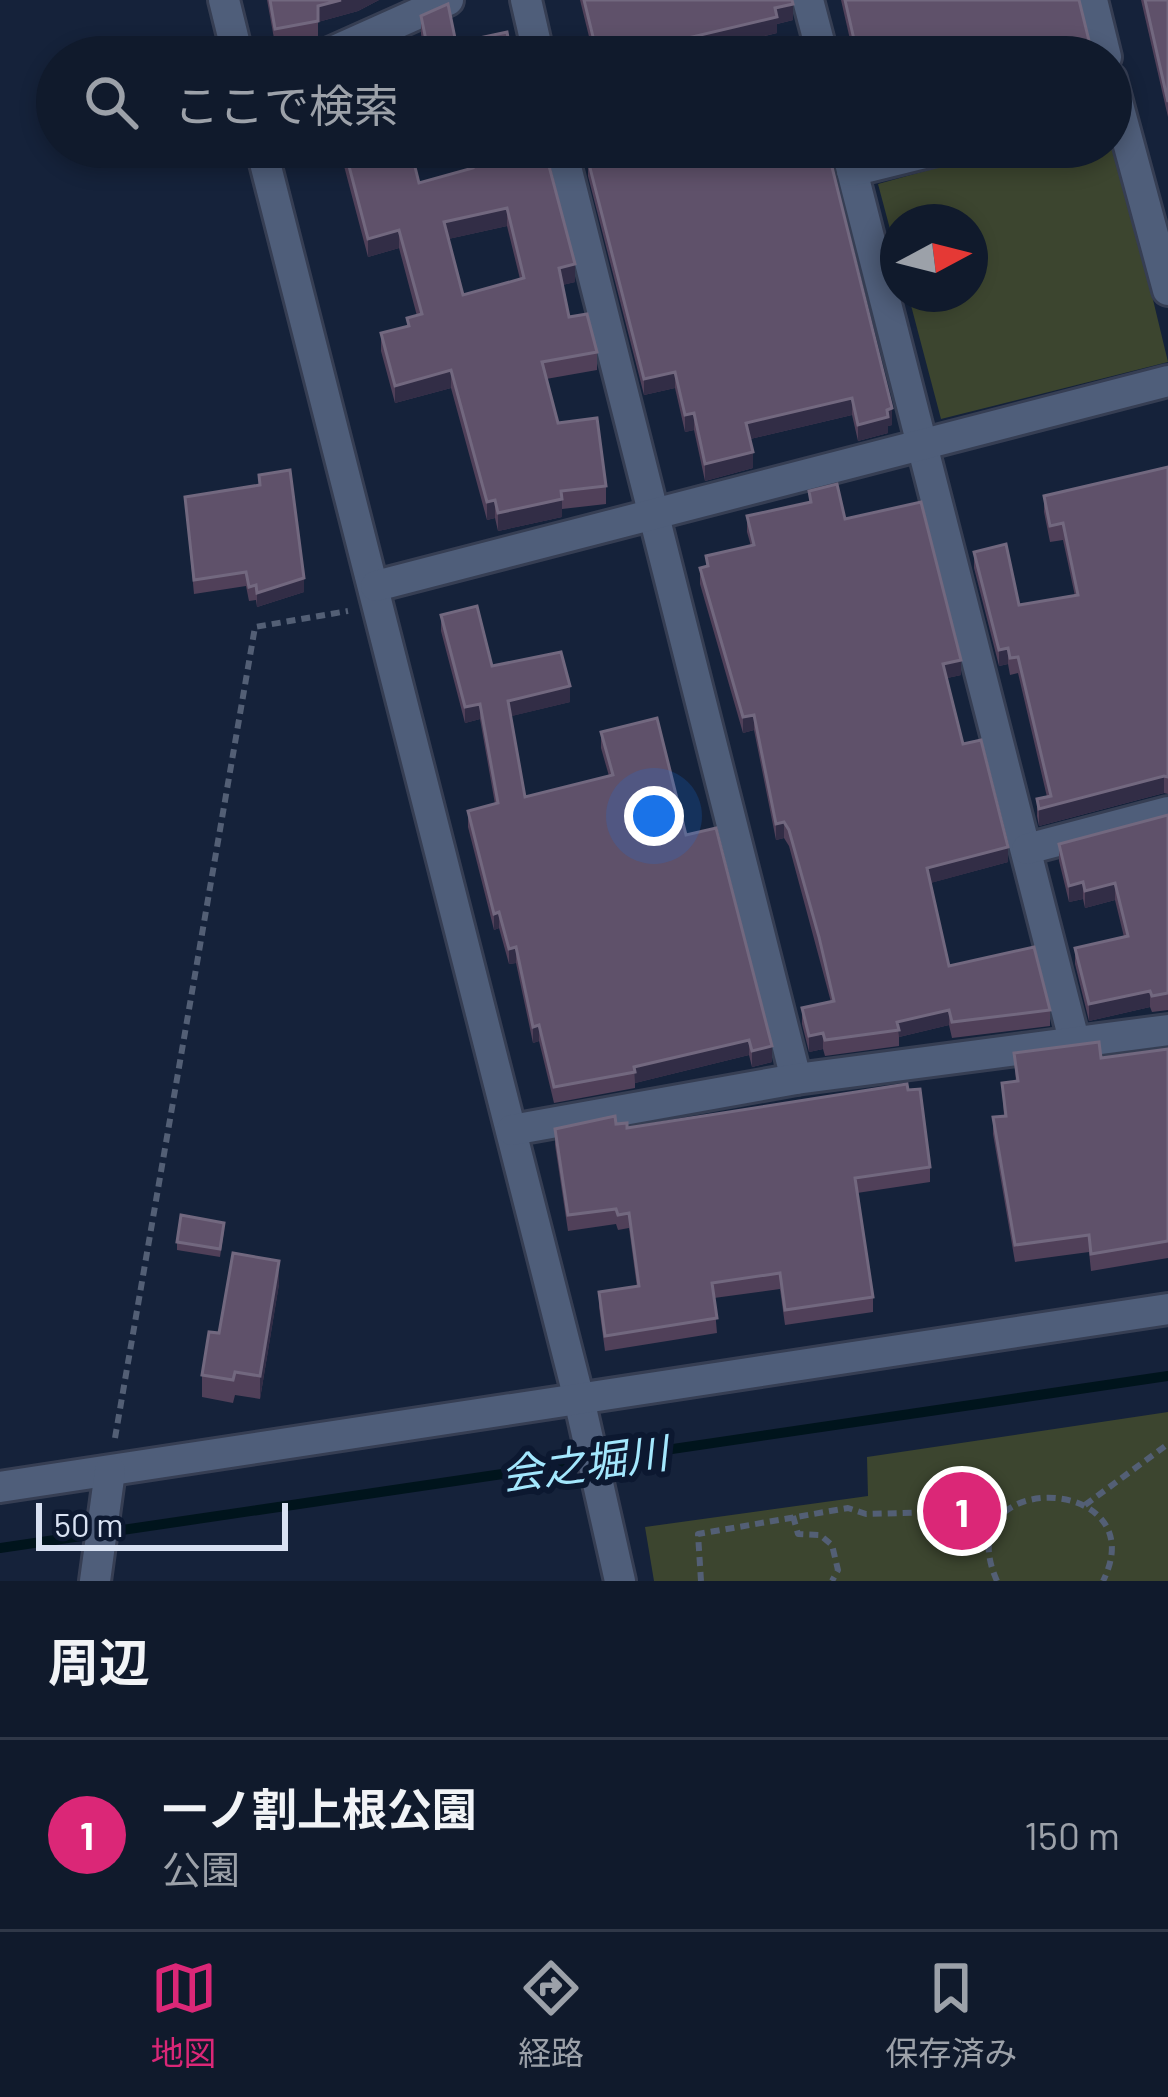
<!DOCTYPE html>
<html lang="ja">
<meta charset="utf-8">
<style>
:root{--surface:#101a2c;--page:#1e2738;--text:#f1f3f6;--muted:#9ca1a9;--line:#303848;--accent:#db2777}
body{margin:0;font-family:Barlow,"Noto Sans JP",sans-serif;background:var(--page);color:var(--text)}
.compass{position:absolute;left:880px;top:204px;width:108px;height:108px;border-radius:50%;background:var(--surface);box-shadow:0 6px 18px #0003;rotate:83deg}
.scale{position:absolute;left:36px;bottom:30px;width:252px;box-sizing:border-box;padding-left:12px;border:6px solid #d8e1f2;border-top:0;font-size:33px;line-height:42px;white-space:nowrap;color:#d8e1f2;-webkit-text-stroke:9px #0c1830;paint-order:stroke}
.you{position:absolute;left:654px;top:816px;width:42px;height:42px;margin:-30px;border:9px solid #fff;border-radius:50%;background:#1a73e8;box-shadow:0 0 0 18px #1a73e833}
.badge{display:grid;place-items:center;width:78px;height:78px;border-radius:50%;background:var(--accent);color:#fff;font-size:39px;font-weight:700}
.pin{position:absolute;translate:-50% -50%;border:6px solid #fff;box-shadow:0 3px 12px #0006}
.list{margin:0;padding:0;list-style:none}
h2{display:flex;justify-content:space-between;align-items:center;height:156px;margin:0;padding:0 48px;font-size:51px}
h2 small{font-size:39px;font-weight:400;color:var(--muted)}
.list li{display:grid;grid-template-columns:78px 1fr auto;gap:36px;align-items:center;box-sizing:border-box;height:192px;padding:0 48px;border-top:3px solid var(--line)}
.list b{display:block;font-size:45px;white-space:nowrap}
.list p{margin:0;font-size:39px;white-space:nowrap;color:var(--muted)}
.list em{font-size:39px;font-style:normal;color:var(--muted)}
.icon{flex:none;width:66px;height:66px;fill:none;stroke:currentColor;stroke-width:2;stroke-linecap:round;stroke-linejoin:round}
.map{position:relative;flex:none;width:1168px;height:1581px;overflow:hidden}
.search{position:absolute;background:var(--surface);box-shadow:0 6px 18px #0003;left:36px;right:36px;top:36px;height:132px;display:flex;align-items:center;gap:30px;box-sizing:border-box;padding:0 42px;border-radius:66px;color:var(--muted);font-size:45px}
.sheet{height:348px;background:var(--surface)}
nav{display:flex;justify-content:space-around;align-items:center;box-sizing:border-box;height:168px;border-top:3px solid var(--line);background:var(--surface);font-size:33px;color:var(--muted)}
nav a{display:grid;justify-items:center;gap:6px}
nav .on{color:var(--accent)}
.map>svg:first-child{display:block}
.green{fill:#3c452f}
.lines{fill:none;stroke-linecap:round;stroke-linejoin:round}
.stream{stroke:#00141c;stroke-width:10}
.minor-casing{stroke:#363e53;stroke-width:36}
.path{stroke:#535f75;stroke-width:6;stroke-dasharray:9 6;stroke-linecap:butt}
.minor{stroke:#4f5e7a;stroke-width:30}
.wall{fill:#504059;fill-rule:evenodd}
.shaded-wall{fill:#322d46}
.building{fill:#5f516a;stroke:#72687f;stroke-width:3;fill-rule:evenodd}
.labels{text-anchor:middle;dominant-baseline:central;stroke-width:12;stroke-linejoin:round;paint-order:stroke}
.water-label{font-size:42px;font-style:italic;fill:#a3e7fd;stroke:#0c1830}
</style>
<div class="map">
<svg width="1168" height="1581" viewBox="0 0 1168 1581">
<rect width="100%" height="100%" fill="#15223a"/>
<!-- green -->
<g class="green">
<path d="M 1111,125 L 1168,362 L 941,419 L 908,294 L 970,294 L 970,222 L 898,222 L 898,259 L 878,184 L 1012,147 L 1111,147 Z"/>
<path d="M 1168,1412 L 1168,1581 L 654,1581 L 645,1527 L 868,1496 L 867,1457 Z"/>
</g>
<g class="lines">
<!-- stream -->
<path class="stream" d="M 0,1548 L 1168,1376"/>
<defs>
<g id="minor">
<path d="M 224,0 L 238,57"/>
<path d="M 526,0 L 539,57"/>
<path d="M 808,0 L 823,57"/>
<path d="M 1092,0 L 1106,57"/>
<path d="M 321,57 L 448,0"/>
<path d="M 1111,79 L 1168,290"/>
<path d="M 261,147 L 579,1399 L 620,1581"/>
<path d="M 561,147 L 796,1079"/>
<path d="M 846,147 L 1075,1044"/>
<path d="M 852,171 L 949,147"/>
<path d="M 376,586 L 1168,381"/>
<path d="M 1027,849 L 1168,812"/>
<path d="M 512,1130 L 796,1079 L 1168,1030"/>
<path d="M 0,1487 L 1168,1309"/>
<path d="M 95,1581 L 110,1471"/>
</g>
</defs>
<!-- minor casing -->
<use href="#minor" class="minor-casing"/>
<!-- path -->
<g class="path">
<path d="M 115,1438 L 255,627 L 348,611"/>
<path d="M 1085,1505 L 1168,1444"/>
<path d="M 793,1516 L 798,1534 L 820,1535 L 832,1545 L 838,1570 L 832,1581"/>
<path d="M 701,1581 L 698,1534 L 848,1508 L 866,1514 L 1007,1510"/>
<path d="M 997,1581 C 945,1466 1157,1474 1103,1581"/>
</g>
<!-- minor -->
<use href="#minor" class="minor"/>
</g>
<!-- wall -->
<g class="wall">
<path d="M 267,0 L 379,0 L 358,11 L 318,22 L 318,37 L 275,44 Z"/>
<path d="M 580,0 L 792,0 L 793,20 L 777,24 L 777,33 L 683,56 L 683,57 L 594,57 Z"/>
<path d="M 841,0 L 1079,0 L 1093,57 L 854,57 Z"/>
<path d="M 1141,0 L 1168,0 L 1168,117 Z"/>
<path d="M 421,16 L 456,43 L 509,43 L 423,46 L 421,34 Z"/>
<path d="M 339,147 L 410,147 L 419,183 L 470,169 L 465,147 L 544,147 L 575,282 L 562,285 L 569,317 L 597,352 L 597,370 L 546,379 L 558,423 L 606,486 L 606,504 L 562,509 L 562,517 L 498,531 L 495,518 L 487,520 L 451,388 L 395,403 L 381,351 L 381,333 L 407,327 L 407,318 L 417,316 L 399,248 L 368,257 ZM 507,226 L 520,279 L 463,295 L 448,239 Z"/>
<path d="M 604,147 L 827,147 L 892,425 L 888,426 L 888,433 L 858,441 L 852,415 L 750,439 L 753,468 L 705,481 L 694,430 L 685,432 L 675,388 L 644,395 L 588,176 L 588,160 L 607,156 Z"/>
<path d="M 1168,467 L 1168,794 L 1164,793 L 1039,826 L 1037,816 L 1037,799 L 1047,797 L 1018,673 L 1010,675 L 1008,664 L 999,666 L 974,568 L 974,552 L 1019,605 L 1075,596 L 1063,540 L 1050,542 L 1044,512 L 1044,496 Z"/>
<path d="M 259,475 L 304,592 L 257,607 L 256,600 L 249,601 L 246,586 L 194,594 L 185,497 L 259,486 Z"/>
<path d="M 809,491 L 845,519 L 961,675 L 947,678 L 963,744 L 1008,862 L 930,883 L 949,966 L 1050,1010 L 1050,1026 L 952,1038 L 949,1025 L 899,1037 L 899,1046 L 825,1056 L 823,1049 L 809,1052 L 802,1024 L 802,1008 L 831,1002 L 789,846 L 784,838 L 776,840 L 754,730 L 743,733 L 700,584 L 700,568 L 706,567 L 706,556 L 751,546 L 747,532 L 747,516 L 809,502 Z"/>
<path d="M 441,615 L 492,666 L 570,702 L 511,716 L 525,797 L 609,776 L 601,748 L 601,732 L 686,835 L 772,1062 L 752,1067 L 749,1055 L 635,1083 L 635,1088 L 554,1103 L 539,1041 L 533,1043 L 516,963 L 509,964 L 499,928 L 494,930 L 468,827 L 468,811 L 495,804 L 480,719 L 465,723 L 441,631 Z"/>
<path d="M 1168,815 L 1168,1010 L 1152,1012 L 1150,1007 L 1089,1021 L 1075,964 L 1075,948 L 1124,937 L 1115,900 L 1085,908 L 1083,899 L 1069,902 L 1059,861 L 1059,844 Z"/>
<path d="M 1168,1049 L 1168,1258 L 1091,1271 L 1089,1252 L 1015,1262 L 993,1134 L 993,1117 L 1004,1116 L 1002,1083 L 1016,1082 L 1014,1053 L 1101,1058 Z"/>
<path d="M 616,1124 L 627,1128 L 930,1167 L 930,1182 L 857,1193 L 873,1297 L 873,1312 L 785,1325 L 780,1289 L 714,1298 L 717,1333 L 605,1351 L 599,1307 L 599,1292 L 637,1287 L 629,1228 L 618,1230 L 616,1224 L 568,1231 L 555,1145 L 555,1129 Z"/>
<path d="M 224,1231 L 220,1257 L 177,1250 L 177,1242 Z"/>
<path d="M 279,1284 L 260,1399 L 235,1395 L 233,1403 L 202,1397 L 202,1375 Z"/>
</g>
<!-- shaded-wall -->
<g class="shaded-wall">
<path d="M 341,0 L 379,0 L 358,11 L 318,22 L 318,6 Z"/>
<path d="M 793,4 L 793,20 L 777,24 L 777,33 L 679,56 L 679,40 Z"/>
<path d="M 507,208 L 507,226 L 444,240 L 444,222 Z"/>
<path d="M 399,230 L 399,248 L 368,257 L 368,239 Z"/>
<path d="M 575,264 L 575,282 L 559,286 L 559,268 Z"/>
<path d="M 451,370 L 451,388 L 395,403 L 395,386 Z"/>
<path d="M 675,372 L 675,388 L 644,395 L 644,379 Z"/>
<path d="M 852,398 L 852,415 L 746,440 L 746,423 Z"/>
<path d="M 892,408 L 892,425 L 888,426 L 888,433 L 858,441 L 858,425 Z"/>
<path d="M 694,413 L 694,430 L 685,432 L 685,415 Z"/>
<path d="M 753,452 L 753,468 L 705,481 L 705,464 Z"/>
<path d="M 562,499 L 562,517 L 498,531 L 498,513 Z"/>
<path d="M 495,500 L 495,518 L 487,520 L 487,502 Z"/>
<path d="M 304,578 L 304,592 L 257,607 L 257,593 Z"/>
<path d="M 1008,648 L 1008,664 L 999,666 L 999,650 Z"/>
<path d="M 961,660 L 961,675 L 943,679 L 943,664 Z"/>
<path d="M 570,686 L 570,702 L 508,717 L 508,701 Z"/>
<path d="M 480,704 L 480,719 L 465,723 L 465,707 Z"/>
<path d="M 754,715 L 754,730 L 743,733 L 743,717 Z"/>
<path d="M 1164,776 L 1164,793 L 1039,826 L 1039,809 Z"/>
<path d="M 784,822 L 784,838 L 776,840 L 776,824 Z"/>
<path d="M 1008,847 L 1008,862 L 927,884 L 927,868 Z"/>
<path d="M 1083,882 L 1083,899 L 1069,902 L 1069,886 Z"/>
<path d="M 1115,883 L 1115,900 L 1085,908 L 1085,891 Z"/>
<path d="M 499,912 L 499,928 L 494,930 L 494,914 Z"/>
<path d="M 516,947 L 516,963 L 509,964 L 509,949 Z"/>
<path d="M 1150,991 L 1150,1007 L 1089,1021 L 1089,1004 Z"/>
<path d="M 949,1010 L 949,1025 L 899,1037 L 897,1022 Z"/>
<path d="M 539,1025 L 539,1041 L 533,1043 L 533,1027 Z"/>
<path d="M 823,1033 L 823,1049 L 809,1052 L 809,1036 Z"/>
<path d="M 749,1040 L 749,1055 L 635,1083 L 634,1067 Z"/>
<path d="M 772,1046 L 772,1062 L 752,1067 L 752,1051 Z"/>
<path d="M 279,1261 L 279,1284 L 260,1399 L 260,1376 Z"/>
</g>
<!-- building -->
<g class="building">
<path d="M 270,0 L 341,0 L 318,6 L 318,21 L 275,29 Z"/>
<path d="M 584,0 L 792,0 L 793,4 L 775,8 L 777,17 L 679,40 L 683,57 L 598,57 Z"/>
<path d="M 845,0 L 1079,0 L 1093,57 L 858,57 Z"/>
<path d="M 1145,0 L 1168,0 L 1168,102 Z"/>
<path d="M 448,4 L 456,43 L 507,32 L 509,43 L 517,41 L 521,57 L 382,57 L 427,45 L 421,16 Z"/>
<path d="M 344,147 L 410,147 L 419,183 L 473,168 L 469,147 L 544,147 L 575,264 L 559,268 L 569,317 L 587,314 L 597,352 L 542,362 L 558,423 L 597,418 L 606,486 L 561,491 L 562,499 L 498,513 L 495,500 L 487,502 L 451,370 L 395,386 L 381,333 L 409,326 L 407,318 L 422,314 L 399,230 L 368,239 ZM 507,208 L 524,278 L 463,295 L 444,222 Z"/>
<path d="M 609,147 L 827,147 L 892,408 L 887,410 L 888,417 L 858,425 L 852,398 L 746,423 L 753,452 L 705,464 L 694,413 L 685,415 L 675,372 L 644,379 L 588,160 L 611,155 Z"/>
<path d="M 1168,467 L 1168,777 L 1164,776 L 1039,809 L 1037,799 L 1051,796 L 1018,657 L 1010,658 L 1008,648 L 999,650 L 974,552 L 1006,544 L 1019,605 L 1078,595 L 1063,523 L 1050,526 L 1044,496 Z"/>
<path d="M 290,470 L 304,578 L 257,593 L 256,585 L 249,587 L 246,572 L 194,580 L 185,497 L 260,485 L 259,475 Z"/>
<path d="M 837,484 L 845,519 L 921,502 L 961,660 L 943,664 L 963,744 L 981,740 L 1008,847 L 927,868 L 949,966 L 1034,947 L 1050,1010 L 952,1022 L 949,1010 L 897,1022 L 899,1030 L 825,1040 L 823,1033 L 809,1036 L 802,1008 L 834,1001 L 819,937 L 789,830 L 784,822 L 776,824 L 754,715 L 743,717 L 700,568 L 708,566 L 706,556 L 754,545 L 747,516 L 811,502 L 809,491 Z"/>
<path d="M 477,606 L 492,666 L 561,652 L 570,686 L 508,701 L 525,797 L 613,775 L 601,732 L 657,718 L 686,835 L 716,828 L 772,1046 L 752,1051 L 749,1040 L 634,1067 L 635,1072 L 554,1087 L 539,1025 L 533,1027 L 516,947 L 509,949 L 499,912 L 494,914 L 468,811 L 498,803 L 480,704 L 465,707 L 441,615 Z"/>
<path d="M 1168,815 L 1168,993 L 1152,996 L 1150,991 L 1089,1004 L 1075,948 L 1128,936 L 1115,883 L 1085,891 L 1083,882 L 1069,886 L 1059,844 Z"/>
<path d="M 1099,1042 L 1101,1058 L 1168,1049 L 1168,1241 L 1091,1254 L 1089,1235 L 1015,1245 L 993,1117 L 1006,1116 L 1002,1083 L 1018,1081 L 1014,1053 Z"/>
<path d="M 907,1084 L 908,1090 L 920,1089 L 930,1167 L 855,1178 L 873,1297 L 785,1310 L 780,1273 L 712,1283 L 717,1318 L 605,1336 L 599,1292 L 639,1286 L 629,1213 L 618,1215 L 616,1209 L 568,1215 L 555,1129 L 615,1116 L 616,1124 L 627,1123 L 627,1128 Z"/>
<path d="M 181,1215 L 224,1223 L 220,1249 L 177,1242 Z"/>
<path d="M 233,1253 L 279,1261 L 260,1376 L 235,1372 L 233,1380 L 202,1375 L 209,1332 L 219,1333 Z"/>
</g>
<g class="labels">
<!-- water labels -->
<g class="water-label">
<text transform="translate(584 1462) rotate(-8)">会之堀川</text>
</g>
</g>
</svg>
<svg class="compass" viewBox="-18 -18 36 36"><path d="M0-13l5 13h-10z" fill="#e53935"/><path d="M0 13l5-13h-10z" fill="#9ca1a9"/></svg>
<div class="scale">50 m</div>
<div class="you"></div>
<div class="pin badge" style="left:962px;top:1511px">1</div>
<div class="search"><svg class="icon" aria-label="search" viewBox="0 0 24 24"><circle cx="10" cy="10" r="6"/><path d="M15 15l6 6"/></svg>ここで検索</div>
</div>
<section class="sheet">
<h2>周辺<small></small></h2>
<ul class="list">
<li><span class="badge">1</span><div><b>一ノ割上根公園</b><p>公園</p></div><em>150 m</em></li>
</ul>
</section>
<nav>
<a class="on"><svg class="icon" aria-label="map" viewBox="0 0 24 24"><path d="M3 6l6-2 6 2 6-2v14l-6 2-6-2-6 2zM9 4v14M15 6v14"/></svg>地図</a>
<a><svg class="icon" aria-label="directions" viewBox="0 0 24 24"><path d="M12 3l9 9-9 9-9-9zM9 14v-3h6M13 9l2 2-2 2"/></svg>経路</a>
<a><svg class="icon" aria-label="saved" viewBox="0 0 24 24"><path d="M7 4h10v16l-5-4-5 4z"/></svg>保存済み</a>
</nav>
